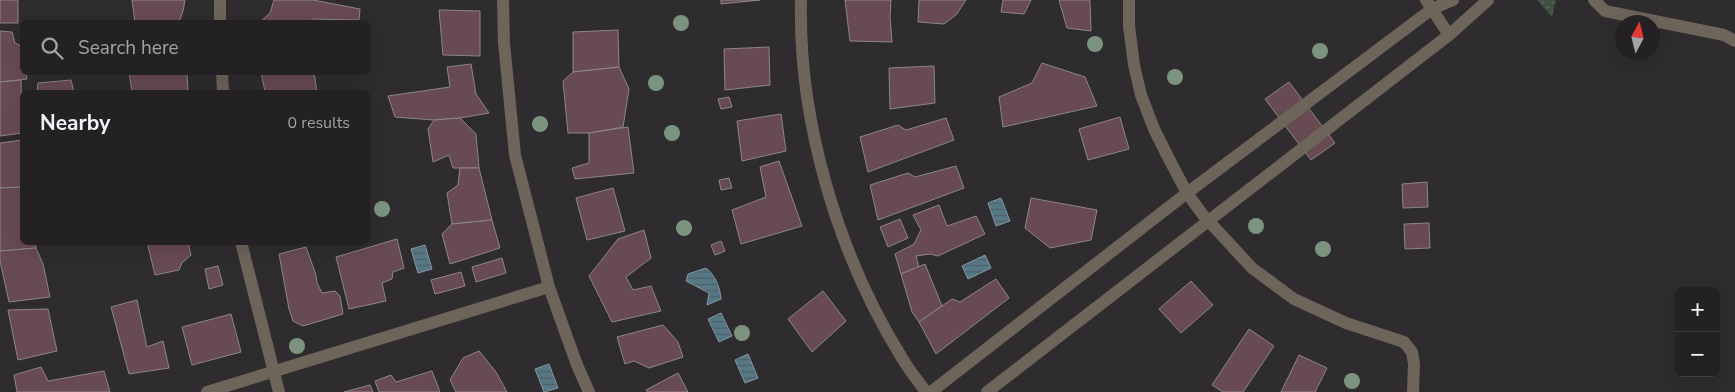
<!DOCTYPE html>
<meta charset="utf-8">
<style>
:root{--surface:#232123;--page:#2f2e30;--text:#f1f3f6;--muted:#a3a3a6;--line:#403e41}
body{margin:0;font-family:"Nunito Sans",sans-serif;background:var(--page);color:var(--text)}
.controls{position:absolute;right:15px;bottom:15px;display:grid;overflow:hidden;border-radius:8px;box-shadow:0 5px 20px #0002}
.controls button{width:45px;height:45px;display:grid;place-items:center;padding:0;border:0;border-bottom:1px solid var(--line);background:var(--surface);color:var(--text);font:25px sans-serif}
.compass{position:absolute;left:1615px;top:15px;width:45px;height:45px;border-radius:50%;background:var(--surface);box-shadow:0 5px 20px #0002;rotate:7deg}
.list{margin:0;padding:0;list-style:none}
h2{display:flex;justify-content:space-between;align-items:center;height:65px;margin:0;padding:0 20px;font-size:21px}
h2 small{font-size:16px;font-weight:400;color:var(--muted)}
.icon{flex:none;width:28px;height:28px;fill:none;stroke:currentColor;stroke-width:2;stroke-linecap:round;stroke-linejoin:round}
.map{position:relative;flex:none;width:1735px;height:392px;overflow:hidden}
.search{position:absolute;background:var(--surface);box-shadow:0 5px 20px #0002;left:20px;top:20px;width:350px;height:55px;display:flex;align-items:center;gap:12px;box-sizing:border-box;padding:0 18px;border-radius:8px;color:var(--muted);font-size:19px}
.panel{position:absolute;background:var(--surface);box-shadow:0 5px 20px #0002;left:20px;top:90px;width:350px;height:155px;border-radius:8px}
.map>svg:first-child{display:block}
.grass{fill:url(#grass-dots)}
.water{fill:url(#water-rules);stroke:#8298a2}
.building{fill:#684a53;stroke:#8c8687}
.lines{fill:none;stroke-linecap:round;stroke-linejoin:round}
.minor{stroke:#6d645a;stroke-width:12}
.tree{fill:#7c947f}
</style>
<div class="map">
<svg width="1735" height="392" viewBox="0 0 1735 392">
<defs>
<pattern id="grass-dots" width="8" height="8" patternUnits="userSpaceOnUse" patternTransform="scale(1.25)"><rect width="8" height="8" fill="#3f5141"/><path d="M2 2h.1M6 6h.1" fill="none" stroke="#5b6a5c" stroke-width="1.8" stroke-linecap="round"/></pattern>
<pattern id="water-rules" width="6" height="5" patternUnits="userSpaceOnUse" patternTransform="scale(1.25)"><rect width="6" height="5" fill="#567784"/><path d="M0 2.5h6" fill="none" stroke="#4e6068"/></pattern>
</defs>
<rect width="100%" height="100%" fill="#2f2c2f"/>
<!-- grass -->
<path class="grass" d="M 1537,0 L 1556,0 L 1552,17 Z"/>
<!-- water -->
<g class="water">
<path d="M 1001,198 L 1010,221 L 996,226 L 988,203 Z"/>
<path d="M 425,245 L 432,269 L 418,273 L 411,249 Z"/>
<path d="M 985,255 L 991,268 L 968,279 L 962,266 Z"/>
<path d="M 706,268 C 715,275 720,287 721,299 L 707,305 L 709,293 L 686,281 L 688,274 Z"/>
<path d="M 721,313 L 732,336 L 719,342 L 708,319 Z"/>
<path d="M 748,354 L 758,378 L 745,383 L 735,360 Z"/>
<path d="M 549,364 L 558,388 L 544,392 L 535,369 Z"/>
</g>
<!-- building -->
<g class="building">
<rect x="0" y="0" width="18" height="23"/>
<path d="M 132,0 L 185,0 L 183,11 L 179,22 L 135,22 Z"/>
<path d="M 274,0 L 313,0 L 360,9 L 359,20 L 312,19 L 312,22 L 260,22 L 270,13 Z"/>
<path d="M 721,0 L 760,0 L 721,4 Z"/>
<path d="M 845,0 L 891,0 L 890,17 L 892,42 L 850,41 Z"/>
<path d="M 919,0 L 966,0 L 956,15 L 944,24 L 918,22 Z"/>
<path d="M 1003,0 L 1031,0 L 1024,14 L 1001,12 Z"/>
<path d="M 1059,0 L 1090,0 L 1091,31 L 1067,28 Z"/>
<path d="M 439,10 L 480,11 L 480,56 L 443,55 Z"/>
<path d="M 618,30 L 619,67 L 573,72 L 573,32 Z"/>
<path d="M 0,31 L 12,32 L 15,43 L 21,46 L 22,72 L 26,72 L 27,79 L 0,82 Z"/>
<path d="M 769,47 L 770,85 L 725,90 L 724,49 Z"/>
<path d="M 1042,63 L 1085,77 L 1097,106 L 1003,127 L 999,97 L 1032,83 Z"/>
<path d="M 471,64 L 476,94 L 489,113 L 460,118 L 434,120 L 395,117 L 388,96 L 450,87 L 447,67 Z"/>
<path d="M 934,66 L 935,103 L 890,109 L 889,68 Z"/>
<path d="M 619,67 L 629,89 L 623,127 L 589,133 L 568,133 L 563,81 L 573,72 Z"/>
<path d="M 129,72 L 187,72 L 188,92 L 132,92 Z"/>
<path d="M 261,72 L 314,72 L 317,92 L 265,92 Z"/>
<path d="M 21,80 L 22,133 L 0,136 L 0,82 Z"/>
<path d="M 71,80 L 74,92 L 37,92 L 38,83 Z"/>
<path d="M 1289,82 L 1335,143 L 1311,160 L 1265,99 Z"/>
<path d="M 729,97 L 732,107 L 721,109 L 718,99 Z"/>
<path d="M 781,114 L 786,151 L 742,161 L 737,121 Z"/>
<path d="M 1120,117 L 1129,149 L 1088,160 L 1079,129 Z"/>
<path d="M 460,118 L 476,134 L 479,168 L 453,168 L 449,155 L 433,162 L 428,129 L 434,120 Z"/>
<path d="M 946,118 L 954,140 L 868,172 L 860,137 L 898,125 L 906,130 Z"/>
<path d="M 628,127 L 634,173 L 575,179 L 572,168 L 589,163 L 589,133 Z"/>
<path d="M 22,140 L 22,187 L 0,188 L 0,143 Z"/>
<path d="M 779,161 L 802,226 L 741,244 L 732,210 L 766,197 L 760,167 Z"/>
<path d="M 956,166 L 964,188 L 878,220 L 870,185 L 908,173 L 915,177 Z"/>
<path d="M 460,168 L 479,168 L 492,220 L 452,224 L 447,193 L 458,185 Z"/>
<path d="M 729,178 L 732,188 L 721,190 L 719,180 Z"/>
<path d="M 1427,182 L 1428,207 L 1403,208 L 1402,184 Z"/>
<path d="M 22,187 L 22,242 L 35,242 L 36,248 L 0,251 L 0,188 Z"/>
<path d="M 613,188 L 625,231 L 587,240 L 576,198 Z"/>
<path d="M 1031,198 L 1097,210 L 1091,240 L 1050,248 L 1025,228 Z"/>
<path d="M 939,205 L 947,226 L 976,216 L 985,234 L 938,256 L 930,254 L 916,256 L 919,267 L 901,274 L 895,254 L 914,244 L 921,230 L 913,215 Z"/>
<path d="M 900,219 L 908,238 L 888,247 L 880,227 Z"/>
<path d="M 492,220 L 500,248 L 450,264 L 442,234 L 452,224 Z"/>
<path d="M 1429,223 L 1430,248 L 1405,249 L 1404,224 Z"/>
<path d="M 644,230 L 651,258 L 626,277 L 633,290 L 651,286 L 661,311 L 612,322 L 589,276 L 618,239 Z"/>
<path d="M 397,239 L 404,268 L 393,272 L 392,279 L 382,283 L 386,301 L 349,309 L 336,257 Z"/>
<path d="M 721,241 L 725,251 L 715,255 L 711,245 Z"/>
<path d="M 152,242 L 188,242 L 191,255 L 182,263 L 179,270 L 155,275 L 148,246 Z"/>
<path d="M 306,247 L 316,275 L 317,283 L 322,293 L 335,291 L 340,296 L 343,314 L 303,326 L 293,321 L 289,309 L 279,254 Z"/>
<path d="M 36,248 L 43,264 L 50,297 L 9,302 L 0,261 L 0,251 Z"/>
<path d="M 502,258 L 506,273 L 476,282 L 472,267 Z"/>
<path d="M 925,264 L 942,306 L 919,322 L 912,312 L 901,274 Z"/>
<path d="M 218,266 L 223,285 L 209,289 L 205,269 Z"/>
<path d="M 461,272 L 465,286 L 435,294 L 431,280 Z"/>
<path d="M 996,279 L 1009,298 L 936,354 L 919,322 L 952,299 L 960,302 Z"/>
<path d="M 1191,281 L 1213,305 L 1181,333 L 1159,309 Z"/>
<path d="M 823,291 L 846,321 L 812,352 L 788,319 Z"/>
<path d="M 137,300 L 147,347 L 163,341 L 169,368 L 129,374 L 111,307 Z"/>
<path d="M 48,309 L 57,351 L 18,360 L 8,310 Z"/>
<path d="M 231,314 L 241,352 L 192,365 L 182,327 Z"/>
<path d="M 663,325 L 678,342 L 683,357 L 649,368 L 634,361 L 625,364 L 617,337 Z"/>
<path d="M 1249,329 L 1274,346 L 1243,392 L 1223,392 L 1212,385 Z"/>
<path d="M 479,351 L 496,372 L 507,392 L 456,392 L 450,380 L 463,358 Z"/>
<path d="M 1299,355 L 1327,368 L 1315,392 L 1281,392 Z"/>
<path d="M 41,367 L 48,381 L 104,371 L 110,392 L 17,392 L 14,375 Z"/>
<path d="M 432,371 L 440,392 L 379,392 L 375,381 L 391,375 L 396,382 Z"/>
<path d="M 678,373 L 688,392 L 647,392 L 646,390 Z"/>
<path d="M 370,385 L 373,392 L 344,392 Z"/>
</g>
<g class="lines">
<!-- minor -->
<g class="minor">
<path d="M 220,0 L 220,22"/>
<path d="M 503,0 L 504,43 L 515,155 L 549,287 L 577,365 L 589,392"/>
<path d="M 801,0 C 798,121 838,255 902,358 C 909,370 918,381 926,392"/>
<path d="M 1129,0 L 1129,26 L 1134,65 L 1141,95 L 1154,129 L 1169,159 L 1187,193 L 1203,215 L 1252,268 L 1294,299 L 1346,323 L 1404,342 L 1412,352 L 1414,364 L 1413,392"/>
<path d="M 1426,0 L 1449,35"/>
<path d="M 1594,0 L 1605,11 L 1724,35 L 1735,41"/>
<path d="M 222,72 L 223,92"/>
<path d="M 241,242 L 279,392"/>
<path d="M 207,392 L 549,287"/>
<path d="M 931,392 L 1187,193 L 1432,9 L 1453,0"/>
<path d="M 987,392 L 1449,35 L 1488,0"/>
</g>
</g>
<!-- trees -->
<g class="tree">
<circle cx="681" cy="23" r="8"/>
<circle cx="1095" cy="44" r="8"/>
<circle cx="1320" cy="51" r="8"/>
<circle cx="1175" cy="77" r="8"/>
<circle cx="656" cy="83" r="8"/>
<circle cx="540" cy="124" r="8"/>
<circle cx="672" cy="133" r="8"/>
<circle cx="382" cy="209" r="8"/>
<circle cx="1256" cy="226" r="8"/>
<circle cx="684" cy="228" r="8"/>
<circle cx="1323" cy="249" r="8"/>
<circle cx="742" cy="333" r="8"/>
<circle cx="297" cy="346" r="8"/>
<circle cx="1352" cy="381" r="8"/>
</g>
</svg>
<div class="controls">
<button>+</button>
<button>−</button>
</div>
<svg class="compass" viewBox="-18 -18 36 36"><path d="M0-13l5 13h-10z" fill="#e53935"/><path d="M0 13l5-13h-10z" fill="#a3a3a6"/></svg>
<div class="search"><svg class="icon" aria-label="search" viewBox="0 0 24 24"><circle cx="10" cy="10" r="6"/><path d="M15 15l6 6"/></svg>Search here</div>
<section class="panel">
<h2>Nearby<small>0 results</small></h2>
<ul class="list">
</ul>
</section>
</div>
